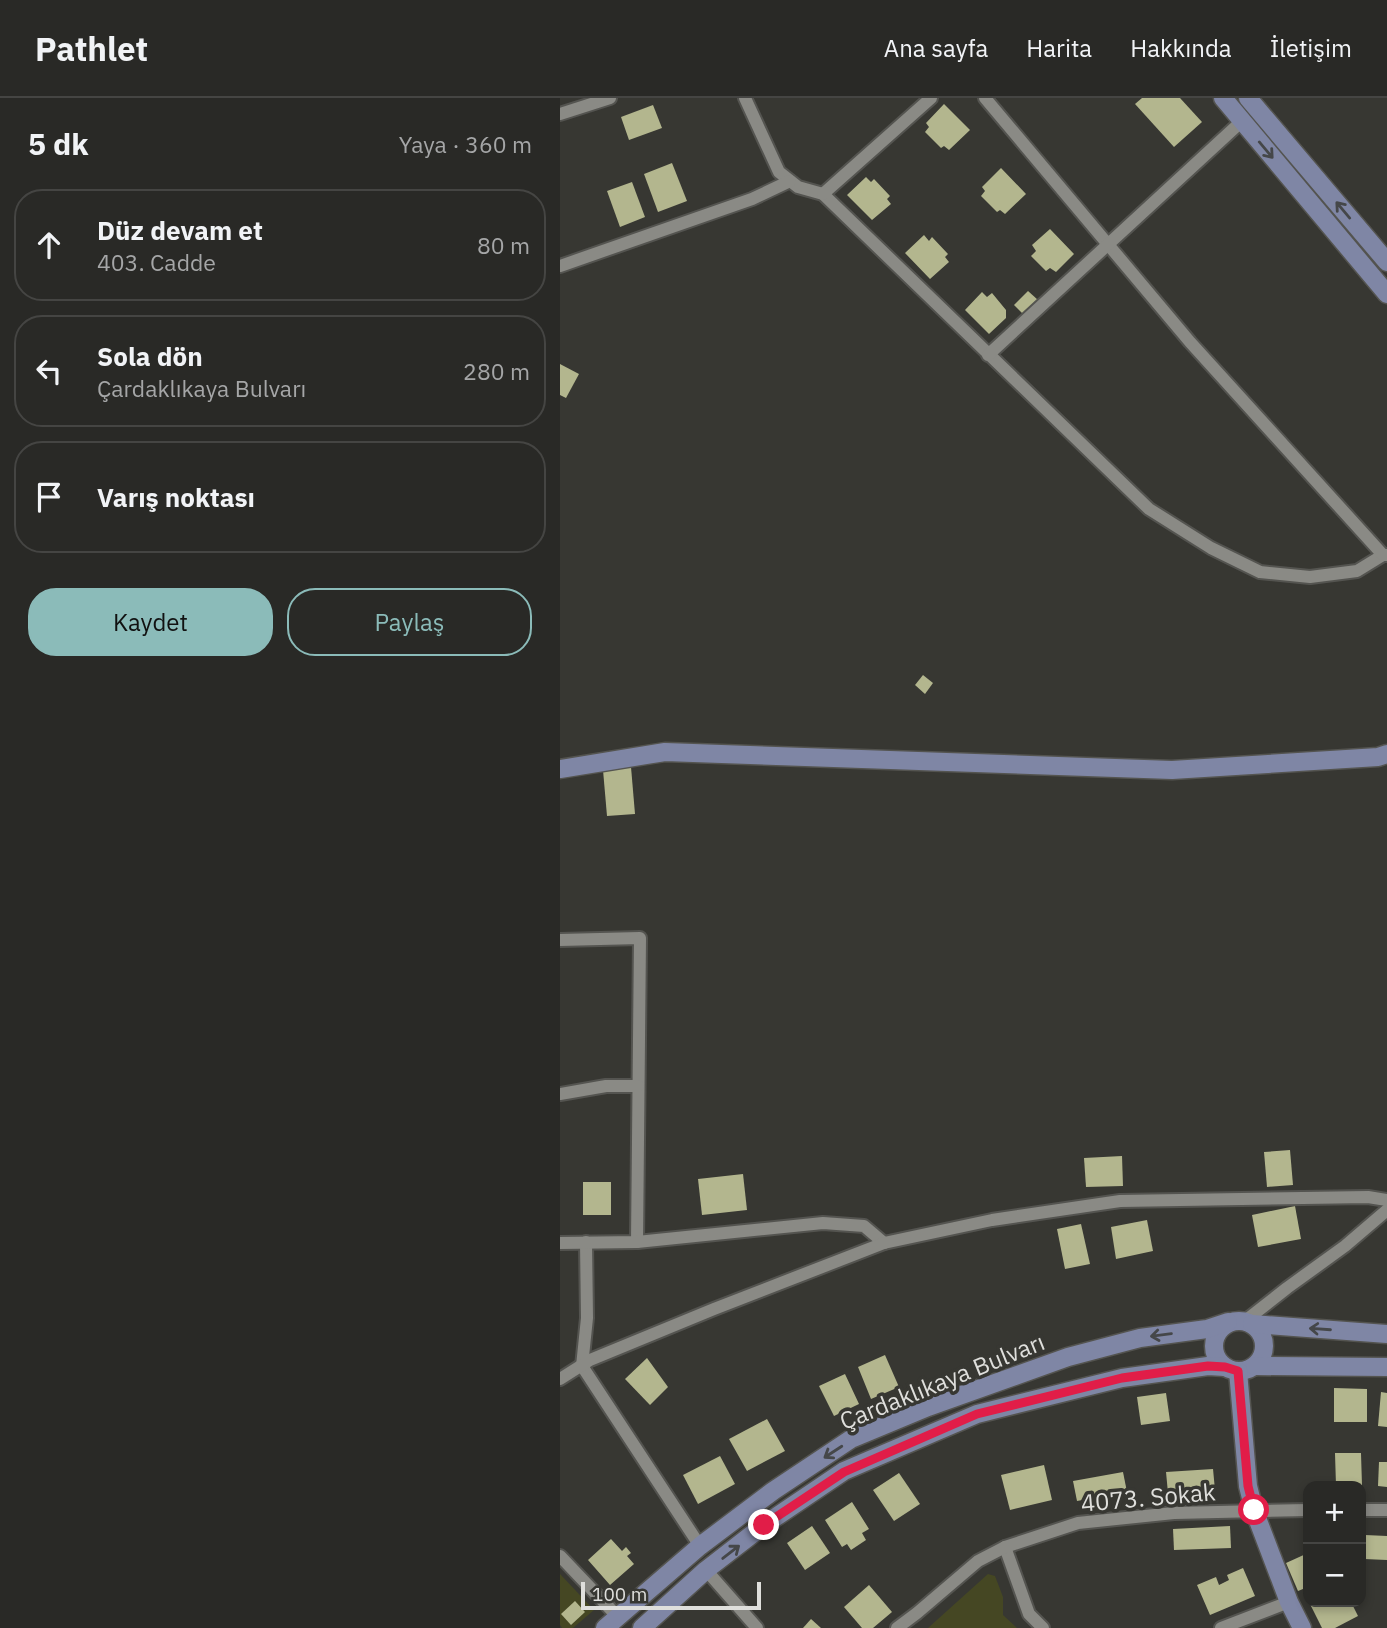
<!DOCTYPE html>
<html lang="tr">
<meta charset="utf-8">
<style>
:root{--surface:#292926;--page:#31312e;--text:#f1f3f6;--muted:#a5a6a7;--line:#454543;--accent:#8bbbb9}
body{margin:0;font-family:"IBM Plex Sans",sans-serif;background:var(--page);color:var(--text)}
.controls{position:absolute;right:21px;bottom:21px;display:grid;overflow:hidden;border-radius:14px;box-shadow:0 4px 10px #0003}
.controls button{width:63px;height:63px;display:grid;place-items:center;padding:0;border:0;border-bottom:2px solid var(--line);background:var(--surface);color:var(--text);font:35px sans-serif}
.scale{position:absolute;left:21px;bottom:18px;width:180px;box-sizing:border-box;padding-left:7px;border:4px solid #dfdfdc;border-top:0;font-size:19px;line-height:24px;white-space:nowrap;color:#dfdfdc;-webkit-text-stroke:5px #373732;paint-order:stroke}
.stop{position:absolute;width:21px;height:21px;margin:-16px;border:5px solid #e11d48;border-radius:50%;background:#fff}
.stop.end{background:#e11d48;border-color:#fff;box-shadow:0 2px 7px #0008}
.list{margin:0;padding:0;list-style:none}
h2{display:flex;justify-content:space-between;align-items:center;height:91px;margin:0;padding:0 28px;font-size:30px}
h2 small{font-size:23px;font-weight:400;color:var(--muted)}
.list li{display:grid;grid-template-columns:46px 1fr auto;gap:21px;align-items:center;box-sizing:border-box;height:112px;margin:0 14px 14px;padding:0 14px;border:2px solid var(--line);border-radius:28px}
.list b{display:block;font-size:26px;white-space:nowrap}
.list p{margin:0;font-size:23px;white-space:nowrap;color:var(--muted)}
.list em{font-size:23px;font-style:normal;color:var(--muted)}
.actions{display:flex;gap:14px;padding:21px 28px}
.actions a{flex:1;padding:16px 0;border:2px solid var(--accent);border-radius:28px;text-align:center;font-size:24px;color:var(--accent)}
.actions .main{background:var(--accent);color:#111}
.icon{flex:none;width:38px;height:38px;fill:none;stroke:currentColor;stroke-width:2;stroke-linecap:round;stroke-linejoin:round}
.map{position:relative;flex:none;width:827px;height:1530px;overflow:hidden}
header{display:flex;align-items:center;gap:42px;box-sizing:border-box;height:98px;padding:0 35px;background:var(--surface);border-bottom:2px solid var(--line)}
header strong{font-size:33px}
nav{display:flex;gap:38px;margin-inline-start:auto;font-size:24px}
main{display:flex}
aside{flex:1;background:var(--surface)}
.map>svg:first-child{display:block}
.green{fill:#454723}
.building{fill:#b3b68e}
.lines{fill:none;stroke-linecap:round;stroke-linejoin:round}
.street-casing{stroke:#545450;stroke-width:16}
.secondary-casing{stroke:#545450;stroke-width:21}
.street{stroke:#8a8a85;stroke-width:12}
.secondary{stroke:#7f86a5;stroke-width:18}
.oneway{stroke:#454749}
.route{stroke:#e11d48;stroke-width:9}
.labels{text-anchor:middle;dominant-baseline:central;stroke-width:7;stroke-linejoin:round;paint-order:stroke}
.street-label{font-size:24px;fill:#dfdfdc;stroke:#373732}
</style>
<header>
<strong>Pathlet</strong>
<nav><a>Ana sayfa</a><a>Harita</a><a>Hakkında</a><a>İletişim</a></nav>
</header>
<main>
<aside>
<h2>5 dk<small>Yaya · 360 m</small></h2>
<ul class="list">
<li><svg class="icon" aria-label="ahead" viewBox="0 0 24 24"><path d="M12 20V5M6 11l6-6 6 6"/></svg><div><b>Düz devam et</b><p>403. Cadde</p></div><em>80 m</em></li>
<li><svg class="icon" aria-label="left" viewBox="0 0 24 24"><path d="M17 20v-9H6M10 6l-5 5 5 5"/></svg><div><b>Sola dön</b><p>Çardaklıkaya Bulvarı</p></div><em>280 m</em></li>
<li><svg class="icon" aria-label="arrive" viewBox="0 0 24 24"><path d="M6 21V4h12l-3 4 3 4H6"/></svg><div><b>Varış noktası</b></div></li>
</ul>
<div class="actions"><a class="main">Kaydet</a><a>Paylaş</a></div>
</aside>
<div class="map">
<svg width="827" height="1530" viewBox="0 0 827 1530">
<rect width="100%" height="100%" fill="#373732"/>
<!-- green -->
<g class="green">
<path d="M 0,1476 L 34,1512 L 13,1530 L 2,1530 L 0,1527 Z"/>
<path d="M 428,1476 L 435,1478 L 443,1499 L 443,1517 L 457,1530 L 368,1530 Z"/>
</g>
<!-- building -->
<g class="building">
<path d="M 582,0 L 620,0 L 642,24 L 614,49 L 575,6 Z"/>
<path d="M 384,6 L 410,32 L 389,52 L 384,48 L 381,50 L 365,34 L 369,29 L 366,25 Z"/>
<path d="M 93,7 L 102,30 L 69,42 L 61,19 Z"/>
<path d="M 112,65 L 127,103 L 98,114 L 84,76 Z"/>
<path d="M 441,70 L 466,96 L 445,116 L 440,112 L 437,114 L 421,98 L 425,93 L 422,89 Z"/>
<path d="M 306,79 L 311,84 L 314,81 L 330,98 L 327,101 L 331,106 L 312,122 L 287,97 Z"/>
<path d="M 72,84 L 85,119 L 60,129 L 47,93 Z"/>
<path d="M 490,131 L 514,156 L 496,174 L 490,170 L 486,173 L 471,158 L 476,153 L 472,147 Z"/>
<path d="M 364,137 L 369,143 L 372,139 L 388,156 L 385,159 L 389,164 L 370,181 L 345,155 Z"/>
<path d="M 468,193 L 478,202 L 464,217 L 454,207 Z"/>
<path d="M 422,194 L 427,199 L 432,195 L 446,212 L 446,220 L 429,236 L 405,212 Z"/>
<path d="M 0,266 L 19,276 L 6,300 L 0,297 Z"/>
<path d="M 363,577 L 373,585 L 365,596 L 355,587 Z"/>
<path d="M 71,669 L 75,716 L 47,718 L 43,672 Z"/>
<path d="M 730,1052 L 733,1087 L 707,1089 L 704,1054 Z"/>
<path d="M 562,1058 L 563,1088 L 526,1089 L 524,1060 Z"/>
<path d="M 183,1076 L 187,1112 L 142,1117 L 138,1081 Z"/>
<rect x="23" y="1084" width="28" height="33"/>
<path d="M 735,1108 L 741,1141 L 698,1149 L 692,1117 Z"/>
<path d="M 587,1122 L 593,1153 L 556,1161 L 551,1129 Z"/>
<path d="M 521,1126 L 530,1166 L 505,1171 L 497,1131 Z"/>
<path d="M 325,1257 L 339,1289 L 311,1301 L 298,1269 Z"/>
<path d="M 87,1260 L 108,1289 L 90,1307 L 65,1281 Z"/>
<path d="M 285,1276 L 299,1306 L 274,1318 L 259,1288 Z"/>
<path d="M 774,1290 L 807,1291 L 807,1324 L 774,1324 Z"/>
<path d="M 821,1294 L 827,1295 L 827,1329 L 818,1328 Z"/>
<path d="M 606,1295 L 610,1323 L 581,1327 L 577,1299 Z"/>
<path d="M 207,1321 L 225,1353 L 187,1373 L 169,1341 Z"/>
<path d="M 775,1355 L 801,1355 L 802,1388 L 776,1388 Z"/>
<path d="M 160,1358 L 175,1386 L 138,1406 L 123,1377 Z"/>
<path d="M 819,1364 L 827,1364 L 827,1389 L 818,1388 Z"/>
<path d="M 484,1367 L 492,1402 L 450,1412 L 441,1377 Z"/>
<path d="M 653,1371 L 655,1392 L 608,1395 L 606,1374 Z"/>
<path d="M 563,1374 L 567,1394 L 517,1403 L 513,1383 Z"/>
<path d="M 339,1375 L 360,1406 L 334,1423 L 313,1392 Z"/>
<path d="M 292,1404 L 309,1431 L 302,1435 L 306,1442 L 291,1452 L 287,1446 L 282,1449 L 265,1422 Z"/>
<path d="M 252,1428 L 270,1455 L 245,1472 L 227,1445 Z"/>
<path d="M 670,1428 L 671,1450 L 614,1452 L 613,1431 Z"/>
<path d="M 805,1437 L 827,1438 L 827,1462 L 804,1461 Z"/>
<path d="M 51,1441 L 62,1453 L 66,1449 L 71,1455 L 67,1458 L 74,1466 L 50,1487 L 28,1462 Z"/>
<path d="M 748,1455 L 748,1489 L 738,1493 L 726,1465 Z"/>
<path d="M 683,1470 L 695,1498 L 650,1517 L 637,1487 L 656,1479 L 659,1487 L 669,1482 L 667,1477 Z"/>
<path d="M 309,1487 L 332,1514 L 313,1530 L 302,1530 L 284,1509 Z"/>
<path d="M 15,1503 L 25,1514 L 11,1527 L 1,1516 Z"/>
<path d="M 760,1504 L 791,1504 L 798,1518 L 775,1530 L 762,1530 L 751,1508 Z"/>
<path d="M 251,1521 L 261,1530 L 243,1530 Z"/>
</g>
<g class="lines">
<defs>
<g id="street">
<path d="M 185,0 L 219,74 L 238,89 L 263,96 L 589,411 L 651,450 L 700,474 L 750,479 L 797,473 L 823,457"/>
<path d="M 425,0 L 630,244 L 823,457 L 827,457"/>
<path d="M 0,16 L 50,0"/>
<path d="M 263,96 L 371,0"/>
<path d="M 0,168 L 192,101 L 230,83"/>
<path d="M 428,257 L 682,23"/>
<path d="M 0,842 L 80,840 L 77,1144"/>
<path d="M 0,996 L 46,988 L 78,988"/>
<path d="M 26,1144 L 27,1220 L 22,1268 L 140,1448"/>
<path d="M 0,1145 L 77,1144 L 263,1125 L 304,1128 L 324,1145"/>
<path d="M 685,1223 L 727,1190 L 785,1148 L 827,1112"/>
<path d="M 0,1281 L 30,1262 L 154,1211 L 324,1145 L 432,1122 L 560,1103 L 808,1099 L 827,1102"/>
<path d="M 801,1412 L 827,1412"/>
<path d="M 445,1449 L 469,1516 L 483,1530"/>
<path d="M 0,1458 L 58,1519"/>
<path d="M 146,1472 L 197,1530"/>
<path d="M 337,1530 L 357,1515 L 418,1463 L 445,1449 L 518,1425 L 614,1415 L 748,1412"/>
<path d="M 661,1530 L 729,1504"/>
</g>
<g id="secondary">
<path d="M 663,0 L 827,196"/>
<path d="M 688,0 L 827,164"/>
<path d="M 0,671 L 105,654 L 612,672 L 818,659 L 827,656"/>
<circle cx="679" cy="1248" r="25"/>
<path d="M 692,1226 L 827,1236"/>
<path d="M 695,1268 L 827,1269"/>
<path d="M 678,1273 L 688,1388 L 694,1412 L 729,1504 L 742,1530"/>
<path d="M 45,1530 L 140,1448 L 213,1393 L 291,1341 L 368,1309 L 508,1259 L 580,1240 L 647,1231 L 668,1224"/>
<path d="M 82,1530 L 146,1472 L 204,1427 L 284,1373 L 417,1316 L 562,1280 L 648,1268 L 665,1269"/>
</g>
</defs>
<!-- street casing -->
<use href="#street" class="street-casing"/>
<!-- secondary casing -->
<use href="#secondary" class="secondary-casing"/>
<!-- street -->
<use href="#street" class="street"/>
<!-- secondary -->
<use href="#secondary" class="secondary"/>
</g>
<!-- one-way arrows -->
<defs><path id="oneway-shaft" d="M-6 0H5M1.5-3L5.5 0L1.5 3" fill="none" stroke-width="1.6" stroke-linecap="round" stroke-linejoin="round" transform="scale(1.75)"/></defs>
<g class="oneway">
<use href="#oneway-shaft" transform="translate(706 52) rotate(50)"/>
<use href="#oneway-shaft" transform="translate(783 112) rotate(-130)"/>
<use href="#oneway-shaft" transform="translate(760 1231) rotate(-176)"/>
<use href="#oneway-shaft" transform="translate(601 1237) rotate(173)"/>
<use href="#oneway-shaft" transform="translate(273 1354) rotate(147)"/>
<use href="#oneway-shaft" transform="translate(171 1454) rotate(-38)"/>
</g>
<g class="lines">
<!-- route -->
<path class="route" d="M 204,1427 L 284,1374 L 417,1316 L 562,1280 L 648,1268 L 665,1269 L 678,1273 L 688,1388 L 694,1412"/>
</g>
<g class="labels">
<!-- street labels -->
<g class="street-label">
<text transform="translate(382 1283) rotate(-22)">Çardaklıkaya Bulvarı</text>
<text transform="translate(588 1399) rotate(-5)">4073. Sokak</text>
</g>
</g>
</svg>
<div class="controls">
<button>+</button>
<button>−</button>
</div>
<div class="scale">100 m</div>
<div class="stop" style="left:694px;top:1412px"></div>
<div class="stop end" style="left:204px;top:1427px"></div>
</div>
</main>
